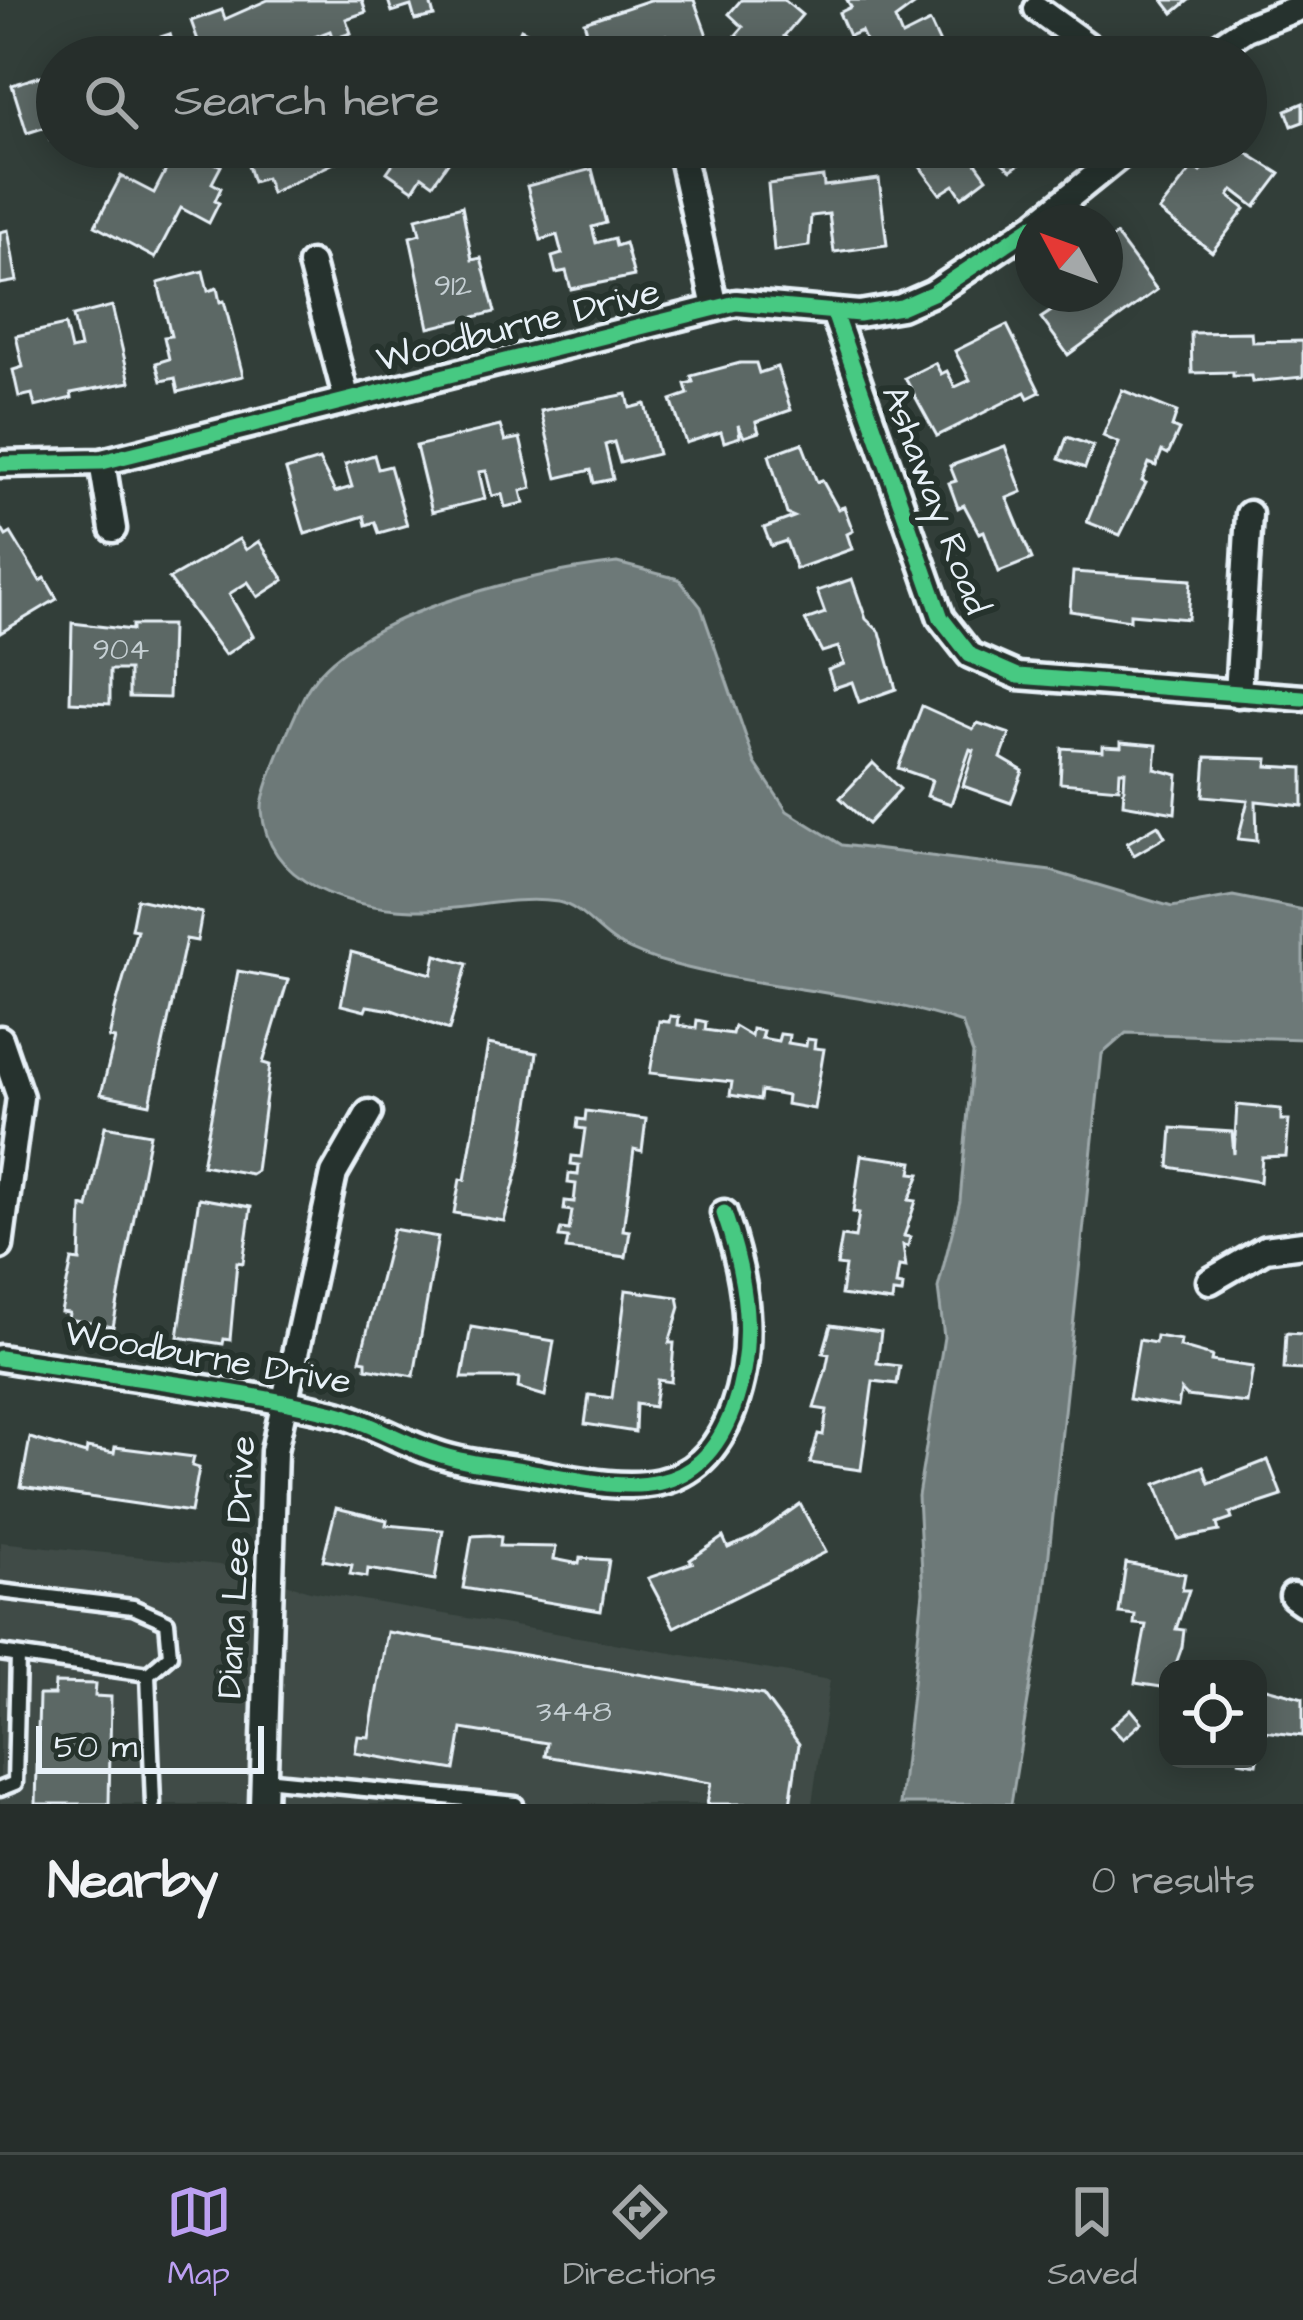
<!DOCTYPE html>
<style>
:root{--surface:#262e2b;--page:#323a37;--text:#f1f3f6;--muted:#a4a8a9;--line:#424a47;--accent:#bca0f2}
body{margin:0;font-family:"Architects Daughter",sans-serif;background:var(--page);color:var(--text)}
.controls{position:absolute;right:36px;bottom:36px;display:grid;overflow:hidden;border-radius:24px;box-shadow:0 6px 30px #0003}
.controls button{width:108px;height:108px;display:grid;place-items:center;padding:0;border:0;border-bottom:3px solid var(--line);background:var(--surface);color:var(--text);font:60px sans-serif}
.compass{position:absolute;left:1015px;top:204px;width:108px;height:108px;border-radius:50%;background:var(--surface);box-shadow:0 6px 30px #0003;rotate:311deg}
.scale{position:absolute;left:36px;bottom:30px;width:228px;box-sizing:border-box;padding-left:12px;border:6px solid #e8f1f8;border-top:0;font-size:33px;line-height:42px;white-space:nowrap;color:#e8f1f8;-webkit-text-stroke:9px #26332d;paint-order:stroke}
.list{margin:0;padding:0;list-style:none}
h2{display:flex;justify-content:space-between;align-items:center;height:156px;margin:0;padding:0 48px;font-size:51px}
h2 small{font-size:39px;font-weight:400;color:var(--muted)}
.icon{flex:none;width:66px;height:66px;fill:none;stroke:currentColor;stroke-width:2;stroke-linecap:round;stroke-linejoin:round}
.map{position:relative;flex:none;width:1303px;height:1804px;overflow:hidden}
.search{position:absolute;background:var(--surface);box-shadow:0 6px 30px #0003;left:36px;right:36px;top:36px;height:132px;display:flex;align-items:center;gap:30px;box-sizing:border-box;padding:0 42px;border-radius:66px;color:var(--muted);font-size:45px}
.sheet{height:348px;background:var(--surface)}
nav{display:flex;justify-content:space-around;align-items:center;box-sizing:border-box;height:168px;border-top:3px solid var(--line);background:var(--surface);font-size:33px;color:var(--muted)}
nav a{display:grid;justify-items:center;gap:6px}
nav .on{color:var(--accent)}
.map>svg:first-child{display:block}
.built{fill:#3f4b46}
.water{fill:#6d7978;stroke:#9ea9ab;stroke-width:3}
.building{fill:#5c6865;stroke:#e8f1f8;stroke-width:3}
.lines{fill:none;stroke-linecap:round;stroke-linejoin:round}
.service-casing{stroke:#e8f1f8;stroke-width:21}
.minor-casing{stroke:#e8f1f8;stroke-width:33}
.service{stroke:#26332d;stroke-width:12}
.minor{stroke:#26332d;stroke-width:24}
.cycleway-casing{stroke:#26332d;stroke-width:22}
.cycleway{stroke:#46c982;stroke-width:15}
.labels{text-anchor:middle;dominant-baseline:central;stroke-width:12;stroke-linejoin:round;paint-order:stroke}
.number-label{font-size:30px;fill:#c5cfd3}
.street-label{font-size:36px;fill:#e8f1f8;stroke:#26332d}
</style>
<div class="map">
<svg width="1303" height="1804" viewBox="0 0 1303 1804">
<rect width="100%" height="100%" fill="#323e39"/>
<filter id="ink" filterUnits="userSpaceOnUse"><feTurbulence type="fractalNoise" baseFrequency=".00833" numOctaves="2"/><feDisplacementMap in="SourceGraphic" scale="24" xChannelSelector="R" yChannelSelector="G"/><feConvolveMatrix kernelMatrix="1 2 1 2 8 2 1 2 1" color-interpolation-filters="sRGB"/></filter>
<g filter="url(#ink)">
<!-- built -->
<path class="built" d="M 0,1542 L 220,1565 L 310,1591 L 830,1680 L 812,1804 L 0,1804 Z"/>
<!-- water -->
<path class="water" d="M 617,563 L 679,579 L 701,607 L 755,763 L 787,811 L 842,845 L 1051,871 L 1172,907 L 1233,896 L 1303,910 L 1303,1039 L 1126,1033 L 1102,1054 L 1043,1610 L 1011,1804 L 900,1804 L 923,1592 L 918,1496 L 944,1337 L 938,1288 L 960,1201 L 973,1054 L 962,1023 C 867,991 764,990 668,963 C 652,959 632,951 617,943 C 598,932 580,906 558,902 C 509,895 462,912 413,910 C 352,908 267,886 262,810 C 261,789 292,722 302,700 C 340,614 532,573 617,563 Z"/>
<!-- building -->
<g class="building">
<path d="M 268,0 L 362,0 L 366,12 L 346,19 L 351,33 L 342,36 L 344,42 L 335,45 L 330,31 L 299,43 L 303,55 L 296,57 L 283,57 L 281,49 L 258,57 L 204,57 L 191,21 L 222,10 L 225,19 Z"/>
<path d="M 388,0 L 436,0 L 430,2 L 434,16 L 415,20 L 411,6 L 392,12 Z"/>
<path d="M 650,0 L 694,0 L 712,49 L 679,57 L 666,35 L 649,40 L 654,57 L 595,57 L 584,22 Z"/>
<path d="M 741,0 L 784,0 L 802,15 L 784,36 L 809,57 L 753,57 L 736,35 L 743,27 L 729,14 Z"/>
<path d="M 847,0 L 921,0 L 895,19 L 902,36 L 930,22 L 946,57 L 873,57 L 861,31 L 849,36 L 839,13 L 851,7 Z"/>
<path d="M 1163,0 L 1189,0 L 1173,13 Z"/>
<path d="M 521,29 L 568,52 L 565,57 L 508,57 Z"/>
<path d="M 170,34 L 177,57 L 99,57 L 130,47 Z"/>
<path d="M 57,71 L 57,138 L 50,140 L 46,127 L 27,133 L 12,85 Z"/>
<path d="M 1303,103 L 1303,122 L 1292,126 L 1286,110 Z"/>
<path d="M 178,147 L 221,166 L 212,183 L 221,188 L 215,201 L 219,203 L 209,223 L 181,208 L 155,258 L 95,226 L 121,176 L 154,193 Z"/>
<path d="M 242,147 L 346,147 L 332,152 L 336,162 L 271,193 L 266,178 L 253,182 Z"/>
<path d="M 393,147 L 459,147 L 433,184 L 422,176 L 413,190 L 387,172 L 401,152 Z"/>
<path d="M 918,147 L 1037,147 L 1040,150 L 1011,170 L 990,153 L 976,163 L 987,178 L 962,197 L 954,185 L 940,194 L 910,153 Z"/>
<path d="M 1237,147 L 1280,174 L 1255,207 L 1233,190 L 1229,196 L 1245,209 L 1212,252 L 1159,211 L 1193,167 L 1201,172 L 1219,149 L 1229,157 Z"/>
<path d="M 592,169 L 606,223 L 592,227 L 596,243 L 614,238 L 616,246 L 625,243 L 634,276 L 571,289 L 566,271 L 556,273 L 552,257 L 562,254 L 557,235 L 541,240 L 527,186 Z"/>
<path d="M 823,177 L 824,186 L 879,179 L 887,245 L 834,252 L 829,214 L 811,216 L 809,246 L 774,251 L 768,184 Z"/>
<path d="M 462,206 L 472,260 L 481,258 L 495,312 L 429,328 L 410,237 L 420,234 L 416,218 Z"/>
<path d="M 8,230 L 17,281 L 0,284 L 0,232 Z"/>
<path d="M 1116,235 L 1157,290 L 1068,355 L 1041,318 L 1056,308 L 1049,298 L 1056,294 L 1105,294 L 1105,243 Z"/>
<path d="M 203,271 L 208,291 L 217,288 L 220,302 L 224,301 L 243,376 L 178,392 L 175,378 L 161,381 L 156,363 L 169,359 L 164,337 L 171,336 L 158,283 Z"/>
<path d="M 112,306 L 130,382 L 71,393 L 72,398 L 35,407 L 32,394 L 19,397 L 13,370 L 23,367 L 16,336 L 65,325 L 71,350 L 80,348 L 73,316 Z"/>
<path d="M 1007,325 L 1040,392 L 1028,398 L 1025,392 L 937,436 L 905,378 L 935,363 L 941,374 L 947,371 L 955,387 L 970,380 L 955,351 Z"/>
<path d="M 1251,332 L 1252,342 L 1303,341 L 1303,377 L 1252,382 L 1251,376 L 1233,376 L 1233,372 L 1192,373 L 1191,333 Z"/>
<path d="M 740,363 L 756,363 L 759,373 L 777,367 L 791,410 L 756,422 L 759,432 L 744,437 L 738,425 L 740,437 L 724,442 L 721,432 L 686,443 L 671,400 L 688,394 L 685,384 L 693,382 L 691,376 Z"/>
<path d="M 1122,390 L 1177,412 L 1172,427 L 1179,430 L 1168,454 L 1162,451 L 1156,466 L 1149,463 L 1142,481 L 1146,483 L 1120,535 L 1087,522 L 1119,443 L 1103,436 Z"/>
<path d="M 627,394 L 630,408 L 645,404 L 658,454 L 620,463 L 614,442 L 605,445 L 613,479 L 594,483 L 591,470 L 557,478 L 541,411 Z"/>
<path d="M 500,426 L 505,441 L 520,438 L 532,488 L 521,491 L 524,503 L 505,507 L 502,494 L 492,496 L 486,471 L 479,472 L 485,499 L 432,512 L 416,446 Z"/>
<path d="M 1067,437 L 1093,446 L 1085,468 L 1059,459 Z"/>
<path d="M 802,443 L 817,482 L 822,480 L 838,509 L 844,507 L 853,531 L 847,534 L 852,549 L 796,569 L 786,541 L 771,546 L 764,528 L 794,517 L 787,514 L 769,455 Z"/>
<path d="M 1005,446 L 1022,492 L 1007,498 L 1032,559 L 999,572 L 984,531 L 979,533 L 964,505 L 958,508 L 949,483 L 956,481 L 950,466 Z"/>
<path d="M 374,455 L 378,469 L 390,466 L 407,525 L 379,533 L 375,522 L 366,525 L 364,516 L 305,534 L 286,470 L 319,460 L 335,492 L 352,487 L 345,464 Z"/>
<path d="M 0,526 L 6,536 L 11,533 L 40,581 L 45,578 L 57,599 L 0,633 Z"/>
<path d="M 239,539 L 246,550 L 259,541 L 284,580 L 258,597 L 248,582 L 229,594 L 253,636 L 225,655 L 169,579 Z"/>
<path d="M 1073,572 L 1191,580 L 1188,619 L 1130,614 L 1130,620 L 1070,611 Z"/>
<path d="M 852,579 L 866,619 L 880,632 L 896,689 L 859,702 L 852,682 L 834,688 L 828,670 L 844,664 L 838,647 L 822,652 L 805,620 L 825,613 L 817,591 Z"/>
<path d="M 72,623 L 132,630 L 132,625 L 171,625 L 169,698 L 129,697 L 129,670 L 110,670 L 110,704 L 70,702 Z"/>
<path d="M 922,706 L 973,729 L 978,723 L 1010,734 L 1001,758 L 1023,771 L 1011,803 L 963,786 L 974,750 L 970,749 L 951,804 L 927,796 L 932,780 L 898,768 Z"/>
<path d="M 1121,742 L 1157,745 L 1155,769 L 1178,775 L 1175,813 L 1123,804 L 1125,771 L 1120,771 L 1119,788 L 1060,783 L 1062,748 L 1103,751 L 1103,746 L 1121,747 Z"/>
<path d="M 1206,757 L 1268,759 L 1267,766 L 1303,768 L 1303,806 L 1256,801 L 1257,841 L 1238,839 L 1248,800 L 1203,796 Z"/>
<path d="M 873,763 L 900,789 L 868,824 L 840,798 Z"/>
<path d="M 1158,825 L 1165,837 L 1134,855 L 1127,843 Z"/>
<path d="M 137,899 L 202,913 L 197,941 L 186,939 L 150,1104 L 101,1094 L 115,1039 L 109,1038 L 115,1009 L 137,930 L 131,929 Z"/>
<path d="M 351,952 L 432,974 L 436,955 L 467,964 L 449,1030 L 392,1010 L 367,1006 L 365,1011 L 341,1005 Z"/>
<path d="M 238,971 L 288,980 L 263,1063 L 270,1065 L 256,1171 L 251,1174 L 202,1165 Z"/>
<path d="M 670,1016 L 679,1017 L 678,1025 L 696,1028 L 697,1020 L 706,1022 L 705,1030 L 732,1034 L 734,1026 L 751,1036 L 752,1029 L 763,1031 L 761,1038 L 778,1041 L 780,1034 L 789,1035 L 788,1043 L 806,1046 L 807,1039 L 815,1040 L 814,1048 L 824,1049 L 814,1109 L 786,1104 L 787,1096 L 761,1091 L 760,1100 L 730,1095 L 732,1082 L 650,1073 L 659,1021 L 669,1022 Z"/>
<path d="M 488,1044 L 537,1053 L 520,1162 L 504,1221 L 454,1213 L 460,1179 L 465,1180 Z"/>
<path d="M 1237,1105 L 1281,1109 L 1281,1120 L 1289,1120 L 1286,1156 L 1262,1157 L 1260,1182 L 1169,1167 L 1172,1128 L 1232,1132 L 1234,1154 Z"/>
<path d="M 586,1111 L 646,1119 L 642,1151 L 634,1149 L 623,1230 L 630,1231 L 626,1257 L 566,1249 L 568,1238 L 559,1237 L 561,1229 L 569,1230 L 572,1211 L 564,1210 L 565,1201 L 574,1202 L 576,1184 L 568,1183 L 569,1174 L 578,1175 L 579,1165 L 571,1164 L 572,1156 L 581,1157 L 585,1129 L 577,1128 L 578,1119 L 585,1120 Z"/>
<path d="M 105,1126 L 150,1134 L 113,1327 L 68,1319 L 69,1313 L 61,1312 L 72,1260 L 80,1261 L 82,1206 L 88,1208 Z"/>
<path d="M 861,1155 L 913,1162 L 911,1173 L 920,1174 L 909,1200 L 916,1201 L 904,1236 L 910,1237 L 908,1246 L 903,1245 L 906,1267 L 899,1266 L 896,1285 L 903,1286 L 902,1294 L 893,1293 L 892,1302 L 841,1295 L 845,1266 L 837,1265 L 842,1236 L 855,1238 L 859,1213 L 853,1212 Z"/>
<path d="M 199,1198 L 251,1207 L 243,1263 L 237,1262 L 230,1340 L 224,1339 L 223,1344 L 178,1337 Z"/>
<path d="M 393,1229 L 438,1237 L 414,1376 L 366,1368 L 366,1361 L 360,1360 Z"/>
<path d="M 626,1290 L 678,1297 L 680,1307 L 669,1343 L 674,1343 L 671,1382 L 658,1380 L 654,1407 L 636,1404 L 635,1432 L 585,1424 L 589,1395 L 612,1398 Z"/>
<path d="M 831,1325 L 881,1332 L 877,1363 L 900,1366 L 897,1384 L 873,1381 L 861,1470 L 810,1463 L 818,1434 L 823,1435 L 827,1410 L 814,1408 L 826,1369 L 829,1354 L 823,1353 Z"/>
<path d="M 471,1327 L 554,1341 L 545,1396 L 518,1388 L 519,1378 L 462,1378 Z"/>
<path d="M 1286,1333 L 1303,1334 L 1303,1370 L 1284,1369 Z"/>
<path d="M 1156,1336 L 1181,1340 L 1180,1347 L 1212,1356 L 1211,1361 L 1253,1367 L 1247,1403 L 1187,1396 L 1181,1390 L 1178,1407 L 1129,1399 L 1139,1340 L 1155,1343 Z"/>
<path d="M 30,1438 L 86,1454 L 87,1448 L 114,1453 L 115,1447 L 194,1457 L 192,1466 L 199,1468 L 191,1512 L 21,1487 Z"/>
<path d="M 1268,1460 L 1282,1496 L 1230,1513 L 1232,1519 L 1217,1524 L 1219,1531 L 1178,1539 L 1156,1484 L 1203,1466 L 1209,1483 Z"/>
<path d="M 800,1504 L 826,1552 L 674,1627 L 648,1578 L 692,1563 L 690,1560 L 723,1537 L 728,1548 L 754,1537 Z"/>
<path d="M 336,1508 L 387,1520 L 386,1525 L 443,1530 L 435,1580 L 368,1569 L 367,1577 L 350,1574 L 352,1565 L 323,1560 Z"/>
<path d="M 490,1535 L 501,1537 L 500,1546 L 556,1547 L 554,1559 L 579,1564 L 580,1558 L 609,1560 L 601,1611 L 463,1588 L 472,1536 Z"/>
<path d="M 1126,1563 L 1185,1574 L 1182,1590 L 1189,1590 L 1176,1629 L 1184,1630 L 1182,1647 L 1174,1669 L 1168,1669 L 1168,1688 L 1135,1683 L 1146,1625 L 1134,1624 L 1135,1615 L 1119,1613 Z"/>
<path d="M 387,1632 L 763,1695 L 799,1744 L 790,1804 L 707,1804 L 711,1783 L 545,1756 L 547,1743 L 462,1729 L 455,1770 L 355,1753 L 358,1736 L 369,1737 Z"/>
<path d="M 1258,1680 L 1262,1687 L 1303,1698 L 1303,1736 L 1263,1731 L 1257,1764 L 1238,1761 L 1258,1759 Z"/>
<path d="M 55,1683 L 96,1684 L 95,1696 L 111,1697 L 109,1804 L 36,1804 L 39,1695 L 54,1695 Z"/>
<path d="M 1131,1709 L 1142,1722 L 1123,1739 L 1111,1727 Z"/>
</g>
<g class="lines">
<defs>
<g id="service">
<path d="M 0,1591 L 133,1607 L 167,1622 L 170,1655 L 148,1674 L 153,1804"/>
<path d="M 0,1653 L 148,1674"/>
<path d="M 264,1779 L 516,1804"/>
<path d="M 0,1789 L 15,1783 L 18,1656"/>
</g>
<g id="minor">
<path d="M 1037,9 L 1103,57"/>
<path d="M 1203,57 L 1246,28 L 1303,6"/>
<path d="M 683,162 L 715,307"/>
<path d="M 1038,222 L 1131,147"/>
<path d="M 311,264 L 347,400"/>
<path d="M 834,313 L 941,618 L 970,655 L 1018,676 L 1303,698"/>
<path d="M 102,462 L 113,529"/>
<path d="M 0,464 L 102,462 L 736,303 L 859,314 L 901,307 L 933,293 L 1033,226"/>
<path d="M 1238,694 L 1249,514"/>
<path d="M 0,1039 L 20,1097 L 0,1246"/>
<path d="M 1210,1281 L 1265,1249 L 1303,1244"/>
<path d="M 0,1358 C 110,1376 225,1387 334,1413 C 370,1422 400,1442 435,1453 C 466,1464 502,1466 534,1472 C 619,1487 696,1509 733,1409 C 757,1343 746,1277 724,1213"/>
<path d="M 1293,1596 L 1303,1603"/>
<path d="M 263,1804 L 274,1451 L 334,1174 L 369,1113"/>
</g>
</defs>
<!-- service casing -->
<use href="#service" class="service-casing"/>
<!-- minor casing -->
<use href="#minor" class="minor-casing"/>
<!-- service -->
<use href="#service" class="service"/>
<!-- minor -->
<use href="#minor" class="minor"/>
<defs>
<g id="cycleway">
<path d="M 834,313 L 941,618 L 970,655 L 1018,676 L 1303,698"/>
<path d="M 0,464 L 102,462 L 736,303 L 859,314 L 901,307 L 933,293 L 1033,226"/>
<path d="M 0,1358 C 110,1376 225,1387 334,1413 C 370,1422 400,1442 435,1453 C 466,1464 502,1466 534,1472 C 619,1487 696,1509 733,1409 C 757,1343 746,1277 724,1213"/>
</g>
</defs>
<!-- cycleway casing -->
<use href="#cycleway" class="cycleway-casing"/>
<!-- cycleway -->
<use href="#cycleway" class="cycleway"/>
</g>
</g>
<g class="labels">
<!-- number labels -->
<g class="number-label">
<text x="453" y="286">912</text>
<text x="121" y="650">904</text>
<text x="574" y="1712">3448</text>
</g>
<!-- street labels -->
<g class="street-label">
<text transform="translate(518 326) rotate(-14)">Woodburne Drive</text>
<text transform="translate(935 500) rotate(69)">Ashaway Road</text>
<text transform="translate(208 1358) rotate(10)">Woodburne Drive</text>
<text transform="translate(237 1567) rotate(-87)">Diana Lee Drive</text>
</g>
</g>
</svg>
<div class="controls">
<button><svg class="icon" aria-label="locate" viewBox="0 0 24 24"><circle cx="12" cy="12" r="6"/><path d="M12 2v4M12 18v4M2 12h4M18 12h4"/></svg></button>
</div>
<svg class="compass" viewBox="-18 -18 36 36"><path d="M0-13l5 13h-10z" fill="#e53935"/><path d="M0 13l5-13h-10z" fill="#a4a8a9"/></svg>
<div class="scale">50 m</div>
<div class="search"><svg class="icon" aria-label="search" viewBox="0 0 24 24"><circle cx="10" cy="10" r="6"/><path d="M15 15l6 6"/></svg>Search here</div>
</div>
<section class="sheet">
<h2>Nearby<small>0 results</small></h2>
<ul class="list">
</ul>
</section>
<nav>
<a class="on"><svg class="icon" aria-label="map" viewBox="0 0 24 24"><path d="M3 6l6-2 6 2 6-2v14l-6 2-6-2-6 2zM9 4v14M15 6v14"/></svg>Map</a>
<a><svg class="icon" aria-label="directions" viewBox="0 0 24 24"><path d="M12 3l9 9-9 9-9-9zM9 14v-3h6M13 9l2 2-2 2"/></svg>Directions</a>
<a><svg class="icon" aria-label="saved" viewBox="0 0 24 24"><path d="M7 4h10v16l-5-4-5 4z"/></svg>Saved</a>
</nav>
